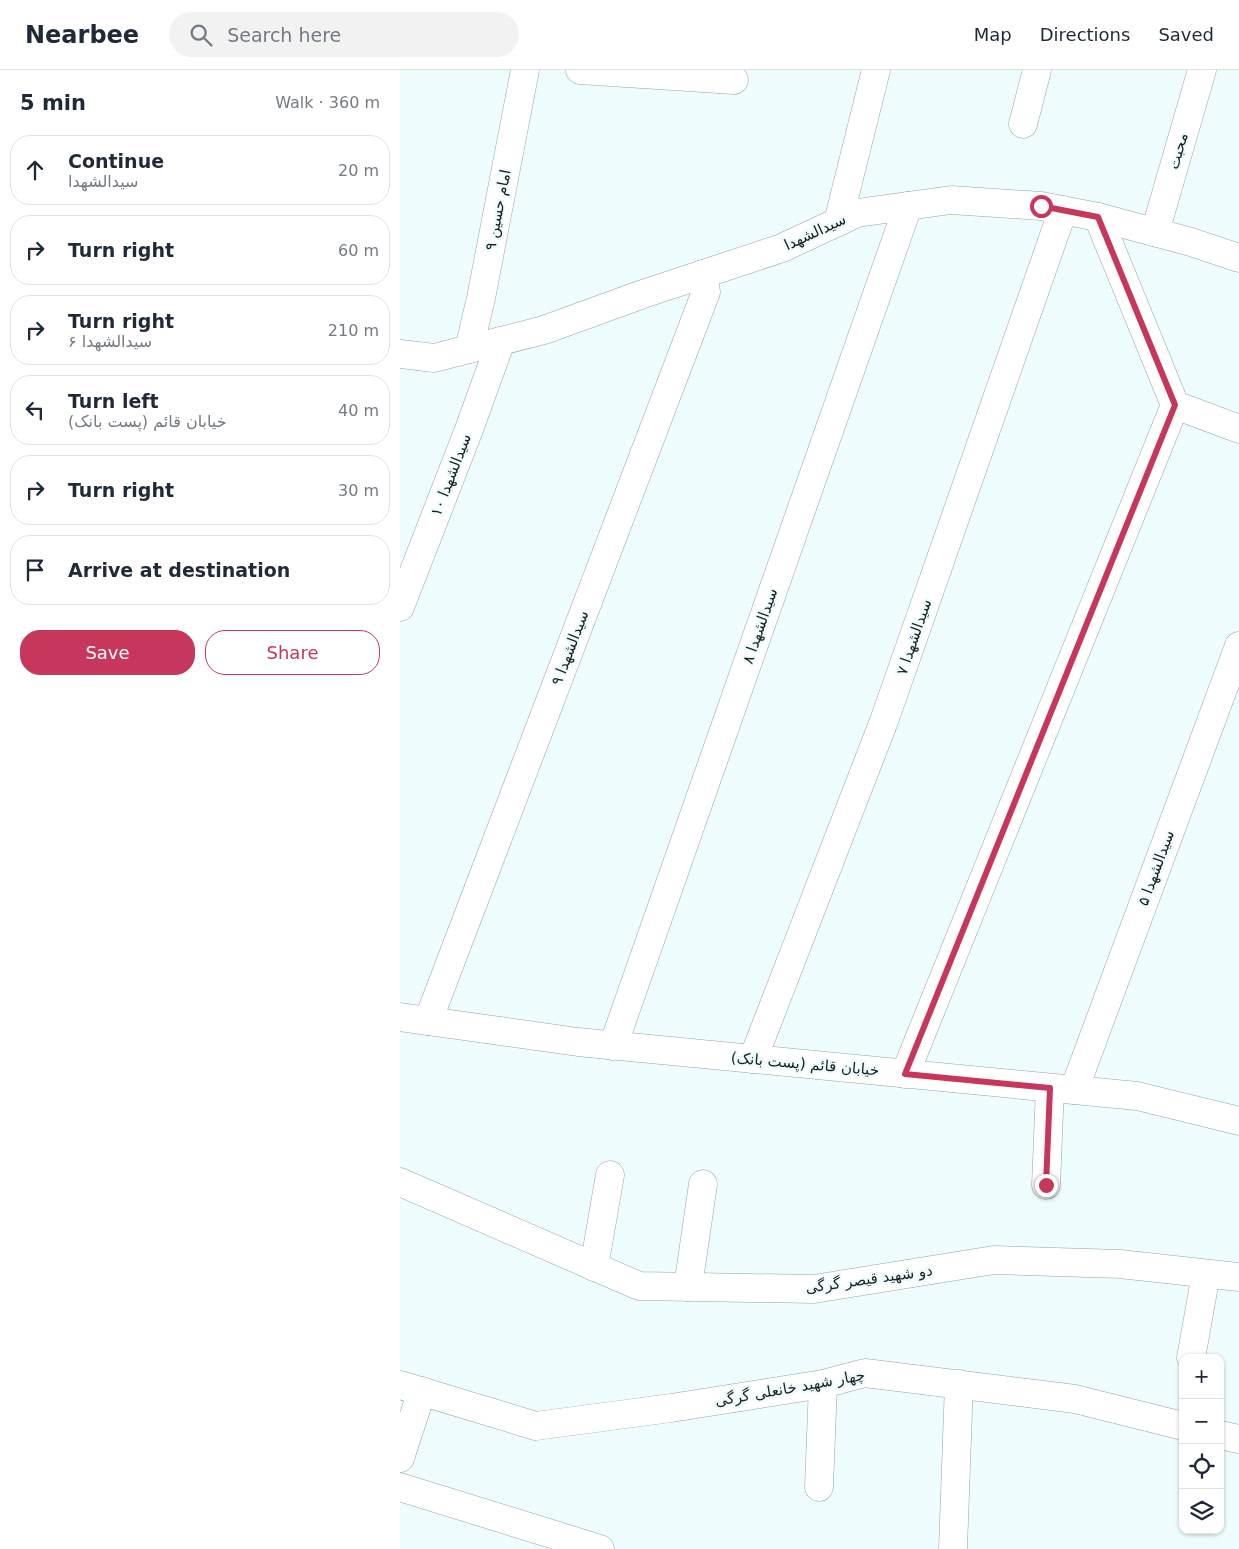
<!DOCTYPE html>
<meta charset="utf-8">
<style>
:root{--surface:#fff;--page:#f2f2f3;--text:#1f2937;--muted:#747a83;--line:#e0e1e3;--accent:#c7375b}
body{margin:0;font-family:"DejaVu Sans",Cairo,sans-serif;background:var(--page);color:var(--text)}
.controls{position:absolute;right:15px;bottom:15px;display:grid;overflow:hidden;border-radius:10px;box-shadow:0 1px 4px #0004}
.controls button{width:45px;height:45px;display:grid;place-items:center;padding:0;border:0;border-bottom:1px solid var(--line);background:var(--surface);color:var(--text);font:25px sans-serif}
.stop{position:absolute;width:15px;height:15px;margin:-11px;border:4px solid #c7375b;border-radius:50%;background:#fff}
.stop.end{background:#c7375b;border-color:#fff;box-shadow:0 1px 5px #0008}
.list{margin:0;padding:0;list-style:none}
h2{display:flex;justify-content:space-between;align-items:center;height:65px;margin:0;padding:0 20px;font-size:21px}
h2 small{font-size:16px;font-weight:400;color:var(--muted)}
.list li{display:grid;grid-template-columns:32px 1fr auto;gap:15px;align-items:center;box-sizing:border-box;height:70px;margin:0 10px 10px;padding:0 10px;border:1px solid var(--line);border-radius:20px}
.list b{display:block;font-size:19px;white-space:nowrap}
.list p{margin:0;font-size:16px;white-space:nowrap;color:var(--muted)}
.list em{font-size:16px;font-style:normal;color:var(--muted)}
.actions{display:flex;gap:10px;padding:15px 20px}
.actions a{flex:1;padding:11px 0;border:1px solid var(--accent);border-radius:20px;text-align:center;font-size:18px;color:var(--accent)}
.actions .main{background:var(--accent);color:#fff}
.icon{flex:none;width:28px;height:28px;fill:none;stroke:currentColor;stroke-width:2;stroke-linecap:round;stroke-linejoin:round}
.map{position:relative;flex:none;width:839px;height:1479px;overflow:hidden}
header{display:flex;align-items:center;gap:30px;box-sizing:border-box;height:70px;padding:0 25px;background:var(--surface);border-bottom:1px solid var(--line)}
header strong{font-size:24px}
nav{display:flex;gap:28px;margin-inline-start:auto;font-size:18px}
.search{width:350px;height:45px;background:var(--page);display:flex;align-items:center;gap:12px;box-sizing:border-box;padding:0 18px;border-radius:28px;color:var(--muted);font-size:19px}
main{display:flex}
aside{flex:1;background:var(--surface)}
.map>svg:first-child{display:block}
.lines{fill:none;stroke-linecap:round;stroke-linejoin:round}
.minor-casing{stroke:#96a3a5;stroke-width:29}
.minor{stroke:#fff;stroke-width:28}
.route{stroke:#c7375b;stroke-width:6}
.labels{text-anchor:middle;dominant-baseline:central;stroke-width:5;stroke-linejoin:round;paint-order:stroke}
.street-label{font-size:15px;fill:#1a1f1f;stroke:#eefcfe}
</style>
<header>
<strong>Nearbee</strong>
<div class="search"><svg class="icon" aria-label="search" viewBox="0 0 24 24"><circle cx="10" cy="10" r="6"/><path d="M15 15l6 6"/></svg>Search here</div>
<nav><a>Map</a><a>Directions</a><a>Saved</a></nav>
</header>
<main>
<aside>
<h2>5 min<small>Walk · 360 m</small></h2>
<ul class="list">
<li><svg class="icon" aria-label="ahead" viewBox="0 0 24 24"><path d="M12 20V5M6 11l6-6 6 6"/></svg><div><b>Continue</b><p>سیدالشهدا</p></div><em>20 m</em></li>
<li><svg class="icon" aria-label="right" viewBox="0 0 24 24"><path d="M7 20v-9h11M14 6l5 5-5 5"/></svg><div><b>Turn right</b></div><em>60 m</em></li>
<li><svg class="icon" aria-label="right" viewBox="0 0 24 24"><path d="M7 20v-9h11M14 6l5 5-5 5"/></svg><div><b>Turn right</b><p>سیدالشهدا ۶</p></div><em>210 m</em></li>
<li><svg class="icon" aria-label="left" viewBox="0 0 24 24"><path d="M17 20v-9H6M10 6l-5 5 5 5"/></svg><div><b>Turn left</b><p>خیابان قائم (پست بانک)</p></div><em>40 m</em></li>
<li><svg class="icon" aria-label="right" viewBox="0 0 24 24"><path d="M7 20v-9h11M14 6l5 5-5 5"/></svg><div><b>Turn right</b></div><em>30 m</em></li>
<li><svg class="icon" aria-label="arrive" viewBox="0 0 24 24"><path d="M6 21V4h12l-3 4 3 4H6"/></svg><div><b>Arrive at destination</b></div></li>
</ul>
<div class="actions"><a class="main">Save</a><a>Share</a></div>
</aside>
<div class="map">
<svg width="839" height="1479" viewBox="0 0 839 1479">
<rect width="100%" height="100%" fill="#eefcfe"/>
<g class="lines">
<defs>
<g id="minor">
<path d="M 180,0 L 334,10"/>
<path d="M 623,54 L 637,0"/>
<path d="M 698,147 L 775,335 L 839,359"/>
<path d="M 438,152 L 476,0"/>
<path d="M 755,162 L 802,0"/>
<path d="M 69,279 L 81,228 L 125,0"/>
<path d="M 0,284 L 34,288 L 144,260 L 243,224 L 382,178 L 457,143 L 551,130 L 641,136 L 698,147 L 791,172 L 839,188"/>
<path d="M 0,537 L 68,362 L 101,271"/>
<path d="M 0,947 L 178,972 L 737,1026 L 839,1051"/>
<path d="M 28,951 L 306,222 L 303,204"/>
<path d="M 213,976 L 508,136"/>
<path d="M 353,989 L 484,651 L 663,140"/>
<path d="M 505,1004 L 775,335"/>
<path d="M 674,1020 L 839,576"/>
<path d="M 0,1112 L 239,1216 L 414,1219 L 594,1190 L 720,1194 L 839,1207"/>
<path d="M 646,1115 L 650,1018"/>
<path d="M 194,1197 L 210,1105"/>
<path d="M 288,1217 L 303,1114"/>
<path d="M 791,1288 L 806,1204"/>
<path d="M 0,1315 L 136,1356 L 271,1338 L 423,1314 L 465,1303 L 675,1329 L 783,1356"/>
<path d="M 820,1365 L 839,1369"/>
<path d="M 0,1388 L 22,1321"/>
<path d="M 0,1417 L 200,1479"/>
<path d="M 419,1417 L 423,1314"/>
<path d="M 553,1479 L 559,1314"/>
</g>
</defs>
<!-- minor casing -->
<use href="#minor" class="minor-casing"/>
<!-- minor -->
<use href="#minor" class="minor"/>
</g>
<g class="lines">
<!-- route -->
<path class="route" d="M 641,136 L 698,147 L 775,335 L 505,1004 L 650,1018 L 646,1115"/>
</g>
<g class="labels">
<!-- street labels -->
<g class="street-label">
<text transform="translate(778 81) rotate(-74)">محبت</text>
<text transform="translate(98 140) rotate(-79)">امام حسين ۹</text>
<text transform="translate(415 162) rotate(-25)">سیدالشهدا</text>
<text transform="translate(51 405) rotate(-69)">سیدالشهدا ۱۰</text>
<text transform="translate(360 556) rotate(-71)">سیدالشهدا ۸</text>
<text transform="translate(514 567) rotate(-71)">سیدالشهدا ۷</text>
<text transform="translate(170 578) rotate(-69)">سیدالشهدا ۹</text>
<text transform="translate(756 798) rotate(-70)">سیدالشهدا ۵</text>
<text transform="translate(405 994) rotate(5)">خیابان قائم (پست بانک)</text>
<text transform="translate(469 1209) rotate(-8)">دو شهید قیصر گرگی</text>
<text transform="translate(390 1318) rotate(-10)">چهار شهید خانعلی گرگی</text>
</g>
</g>
</svg>
<div class="controls">
<button>+</button>
<button>−</button>
<button><svg class="icon" aria-label="locate" viewBox="0 0 24 24"><circle cx="12" cy="12" r="6"/><path d="M12 2v4M12 18v4M2 12h4M18 12h4"/></svg></button>
<button><svg class="icon" aria-label="layers" viewBox="0 0 24 24"><path d="M12 4l9 5-9 5-9-5zM3 14l9 5 9-5"/></svg></button>
</div>
<div class="stop" style="left:641px;top:136px"></div>
<div class="stop end" style="left:646px;top:1115px"></div>
</div>
</main>
